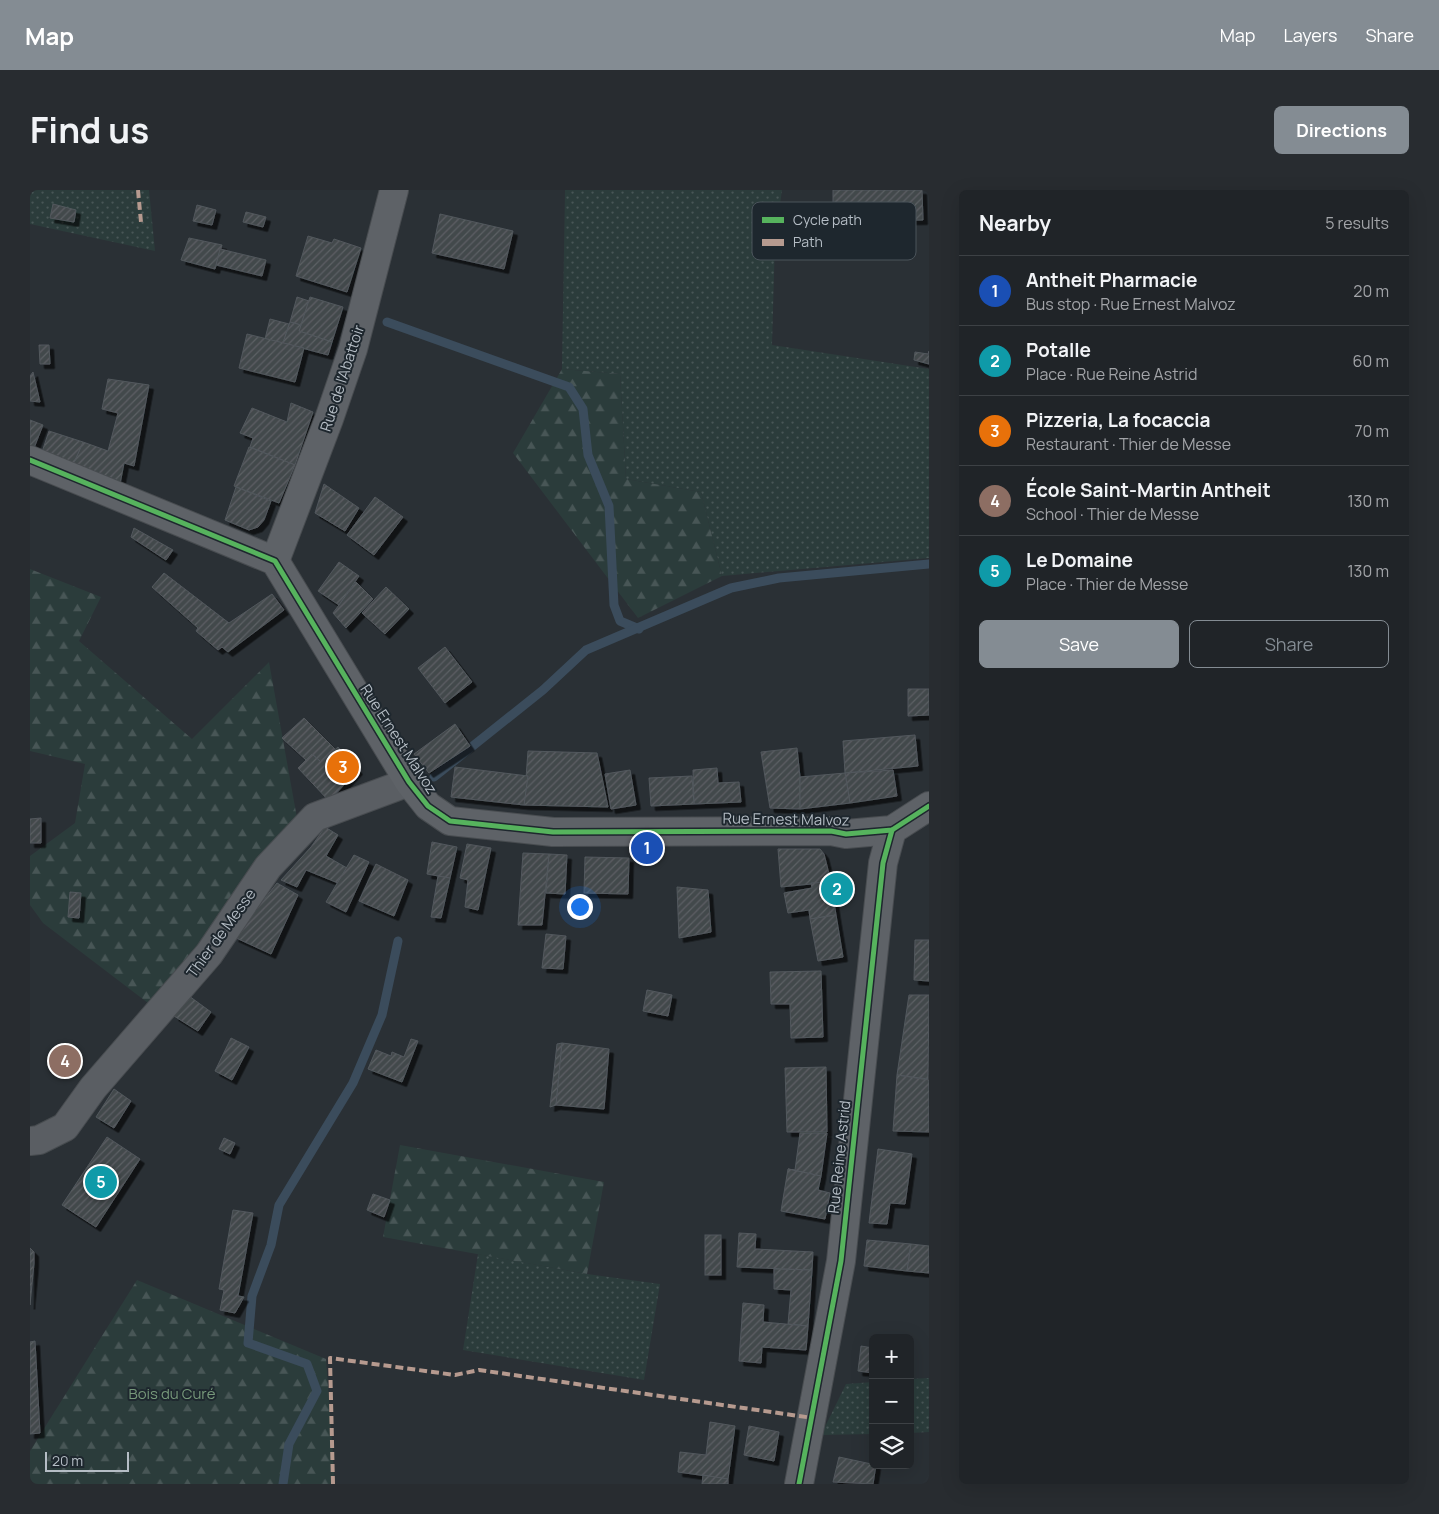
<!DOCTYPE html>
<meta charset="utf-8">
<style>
:root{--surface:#202428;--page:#282c30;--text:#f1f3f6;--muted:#a2a4a8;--line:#3d4145;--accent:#848c93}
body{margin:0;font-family:Manrope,sans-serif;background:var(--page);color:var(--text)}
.controls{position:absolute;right:15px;bottom:15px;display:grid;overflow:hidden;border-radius:8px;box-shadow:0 5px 20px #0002}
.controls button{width:45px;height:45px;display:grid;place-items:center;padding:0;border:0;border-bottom:1px solid var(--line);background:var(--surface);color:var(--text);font:25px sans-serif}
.scale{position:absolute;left:15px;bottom:12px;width:84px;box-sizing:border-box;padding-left:5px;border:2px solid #b5bdc5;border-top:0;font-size:14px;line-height:18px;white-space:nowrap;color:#b5bdc5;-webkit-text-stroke:4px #1e272e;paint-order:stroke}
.you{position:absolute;left:549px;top:716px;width:18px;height:18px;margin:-12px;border:4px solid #fff;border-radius:50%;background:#1a73e8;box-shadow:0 0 0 8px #1a73e833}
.badge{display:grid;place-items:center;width:32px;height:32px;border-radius:50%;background:var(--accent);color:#fff;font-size:16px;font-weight:700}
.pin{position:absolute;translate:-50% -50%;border:2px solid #fff;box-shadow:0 1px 5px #0006}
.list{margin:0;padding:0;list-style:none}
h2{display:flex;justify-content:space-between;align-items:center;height:65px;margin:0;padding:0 20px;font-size:21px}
h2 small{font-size:16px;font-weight:400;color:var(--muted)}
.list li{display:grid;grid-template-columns:32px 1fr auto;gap:15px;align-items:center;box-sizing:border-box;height:70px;padding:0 20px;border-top:1px solid var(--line)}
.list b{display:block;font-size:19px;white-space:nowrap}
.list p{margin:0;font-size:16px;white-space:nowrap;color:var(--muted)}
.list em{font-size:16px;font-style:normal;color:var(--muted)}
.actions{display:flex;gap:10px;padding:15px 20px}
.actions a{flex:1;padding:11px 0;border:1px solid var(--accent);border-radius:8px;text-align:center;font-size:18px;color:var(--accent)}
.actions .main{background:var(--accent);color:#fff}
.icon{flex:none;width:28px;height:28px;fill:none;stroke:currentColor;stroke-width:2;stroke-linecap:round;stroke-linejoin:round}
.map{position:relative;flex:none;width:899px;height:1294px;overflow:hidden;border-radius:8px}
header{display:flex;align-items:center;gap:30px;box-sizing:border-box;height:70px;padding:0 25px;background:var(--accent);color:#fff}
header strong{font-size:24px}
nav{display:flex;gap:28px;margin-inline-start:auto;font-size:18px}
.intro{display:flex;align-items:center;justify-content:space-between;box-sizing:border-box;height:120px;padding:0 30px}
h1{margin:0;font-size:35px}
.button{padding:12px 22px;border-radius:8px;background:var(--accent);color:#fff;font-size:18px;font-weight:700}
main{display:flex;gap:30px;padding:0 30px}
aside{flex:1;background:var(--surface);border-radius:8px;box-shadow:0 5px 20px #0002}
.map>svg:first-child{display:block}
.grass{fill:url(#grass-dots)}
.forest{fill:url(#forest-firs)}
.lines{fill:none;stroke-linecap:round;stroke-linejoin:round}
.stream{stroke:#3b4c5c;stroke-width:9}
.building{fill:url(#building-hatch);stroke:#52585d;filter:url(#shadow)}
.street-casing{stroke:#484c50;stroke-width:30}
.secondary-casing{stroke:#484c50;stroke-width:30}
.street{stroke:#5a5e63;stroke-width:28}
.secondary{stroke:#5e6267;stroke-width:28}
.quiet{stroke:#b69a8f;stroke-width:4;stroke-dasharray:8 4;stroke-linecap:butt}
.cycleway-casing{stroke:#1e272e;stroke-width:8}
.cycleway{stroke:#56b35d;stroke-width:5}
.labels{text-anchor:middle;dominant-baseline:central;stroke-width:4;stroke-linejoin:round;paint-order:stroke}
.street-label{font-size:15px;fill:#b5bdc5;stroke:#1e272e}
.park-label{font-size:15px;fill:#76987a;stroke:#1e272e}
.key{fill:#1e272e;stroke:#4b545b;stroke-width:1}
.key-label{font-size:14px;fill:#b5bdc5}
</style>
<header>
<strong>Map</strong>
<nav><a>Map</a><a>Layers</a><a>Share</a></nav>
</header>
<div class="intro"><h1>Find us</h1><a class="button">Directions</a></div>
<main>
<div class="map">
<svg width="899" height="1294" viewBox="0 0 899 1294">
<defs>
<pattern id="grass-dots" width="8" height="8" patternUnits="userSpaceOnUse" patternTransform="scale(1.25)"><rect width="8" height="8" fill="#2b3c3b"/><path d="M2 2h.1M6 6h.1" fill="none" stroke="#485656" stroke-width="1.8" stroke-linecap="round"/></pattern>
<pattern id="forest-firs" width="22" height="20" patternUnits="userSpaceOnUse" patternTransform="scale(1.25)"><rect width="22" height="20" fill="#2b3c3b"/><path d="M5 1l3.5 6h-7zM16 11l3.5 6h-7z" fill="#485656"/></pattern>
<pattern id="building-hatch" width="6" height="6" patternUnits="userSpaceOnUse" patternTransform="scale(1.25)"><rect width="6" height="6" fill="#43484c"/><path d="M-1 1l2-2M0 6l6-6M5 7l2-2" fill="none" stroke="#5c6064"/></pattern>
<filter id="shadow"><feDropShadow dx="4.5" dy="4.5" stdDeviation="0" flood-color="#0009"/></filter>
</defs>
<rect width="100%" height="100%" fill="#2a3035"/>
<!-- grass -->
<g class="grass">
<path d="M 0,0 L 119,0 L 125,61 L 0,34 Z"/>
<path d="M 535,0 L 752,0 L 745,50 L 742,155 L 899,179 L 899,368 L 692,386 L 671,302 L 596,289 L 590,184 L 532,179 Z"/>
<path d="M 448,1064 L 557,1084 L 630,1094 L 614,1190 L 433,1160 Z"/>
<path d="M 899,1188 L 899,1242 L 880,1243 L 880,1189 Z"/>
<path d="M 843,1192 L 843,1244 L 791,1245 L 816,1194 Z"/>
</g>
<!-- forest -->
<g class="forest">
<path d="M 532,179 L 590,184 L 596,289 L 671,302 L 692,386 L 608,428 L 483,263 Z"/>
<path d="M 0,379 L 71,407 L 49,451 L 162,549 L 239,472 L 267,628 L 230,665 L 172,759 L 118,813 L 13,733 L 0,715 L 0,666 L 45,633 L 55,574 L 0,561 Z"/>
<path d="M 370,955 L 574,992 L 557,1084 L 353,1047 Z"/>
<path d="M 107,1090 L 296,1169 L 305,1294 L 0,1294 L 0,1261 Z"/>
</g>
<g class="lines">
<!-- stream -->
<g class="stream">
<path d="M 357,132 L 539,197 L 553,219 L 558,265 L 579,316 L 584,415 L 590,431 L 609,439"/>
<path d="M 404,587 L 513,500 L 556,460 L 701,398 L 749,388 L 899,374"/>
<path d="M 253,1294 L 259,1254 L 287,1201 L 277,1174 L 218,1153 L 222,1106 L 241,1055 L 249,1015 L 323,893 L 352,825 L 368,751"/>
</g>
</g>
<!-- building -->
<g class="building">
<path d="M 803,0 L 892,0 L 893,30 L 803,31 Z"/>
<path d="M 23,14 L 46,20 L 44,32 L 20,28 Z"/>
<path d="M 167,15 L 186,20 L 182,35 L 163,31 Z"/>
<path d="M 216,22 L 236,27 L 233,37 L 213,32 Z"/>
<path d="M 410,24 L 483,41 L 474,79 L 402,63 Z"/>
<path d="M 278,46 L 302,53 L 304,49 L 331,58 L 317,102 L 266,86 Z"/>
<path d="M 159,48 L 192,55 L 185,79 L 151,70 Z"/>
<path d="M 190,59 L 236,70 L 232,86 L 186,75 Z"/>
<path d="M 267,107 L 279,111 L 271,135 L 260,132 Z"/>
<path d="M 280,107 L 313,117 L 302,152 L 269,141 Z"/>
<path d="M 240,129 L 259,134 L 253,153 L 235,149 Z"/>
<path d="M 260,132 L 271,135 L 269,141 L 302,152 L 298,165 L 253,153 Z"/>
<path d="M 217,144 L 274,158 L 265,192 L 209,178 Z"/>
<path d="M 9,155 L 19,155 L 20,174 L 10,174 Z"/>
<path d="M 899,161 L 899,174 L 884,170 L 885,162 L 898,164 Z"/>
<path d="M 3,182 L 10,212 L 0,211 L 0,186 Z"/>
<path d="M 78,189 L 119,195 L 104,276 L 94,273 L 90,294 L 43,275 L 53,252 L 78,261 L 88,223 L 72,219 Z"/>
<path d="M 261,213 L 283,222 L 265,275 L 220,257 L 223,248 L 210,243 L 222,218 L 257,232 Z"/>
<path d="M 0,230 L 13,235 L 4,258 L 0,256 Z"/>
<path d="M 19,241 L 53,252 L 43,275 L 12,262 Z"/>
<path d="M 219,257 L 265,275 L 249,313 L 204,296 Z"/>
<path d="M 294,294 L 329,318 L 315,341 L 285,323 Z"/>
<path d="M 206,297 L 241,311 L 234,330 L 228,337 L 219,340 L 195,330 Z"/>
<path d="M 345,307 L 373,327 L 344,365 L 317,345 Z"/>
<path d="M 104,338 L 143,360 L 136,370 L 101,347 Z"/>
<path d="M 309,372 L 329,386 L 309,415 L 288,401 Z"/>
<path d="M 134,383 L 199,433 L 242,404 L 254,420 L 198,462 L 192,457 L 188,460 L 166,441 L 168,438 L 122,397 Z"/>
<path d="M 326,392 L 343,409 L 316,438 L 303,423 Z"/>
<path d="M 356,397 L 379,419 L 355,444 L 332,423 Z"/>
<path d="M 415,457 L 442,492 L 415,513 L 388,478 Z"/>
<path d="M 878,499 L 899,499 L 899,525 L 878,526 Z"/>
<path d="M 274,528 L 305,559 L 291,572 L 282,564 L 276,570 L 252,548 Z"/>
<path d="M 425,534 L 440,556 L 399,583 L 384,564 Z"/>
<path d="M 885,545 L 888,576 L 815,583 L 813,551 Z"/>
<path d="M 308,557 L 328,580 L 299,611 L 268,578 L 282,564 L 291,572 Z"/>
<path d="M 767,558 L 770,587 L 770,619 L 740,618 L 731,562 Z"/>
<path d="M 498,561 L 567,563 L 578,617 L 494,615 Z"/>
<path d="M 425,577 L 498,586 L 494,615 L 421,607 Z"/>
<path d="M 687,578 L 688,593 L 709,592 L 711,612 L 664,614 L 663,580 Z"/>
<path d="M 600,580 L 606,615 L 581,619 L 575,584 Z"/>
<path d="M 863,580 L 867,606 L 820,613 L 815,583 Z"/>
<path d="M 815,583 L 820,613 L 770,619 L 770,587 Z"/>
<path d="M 662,586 L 664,614 L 621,616 L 619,588 Z"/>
<path d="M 11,628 L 11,653 L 0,653 L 0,629 Z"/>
<path d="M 295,637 L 308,645 L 296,666 L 317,678 L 308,693 L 276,680 L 267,697 L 251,690 L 281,657 Z"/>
<path d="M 402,652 L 427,657 L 420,688 L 397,684 Z"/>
<path d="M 437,654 L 461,658 L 448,720 L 435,717 L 438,690 L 430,688 Z"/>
<path d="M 748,659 L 790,659 L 794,664 L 801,692 L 751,697 Z"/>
<path d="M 493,663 L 519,664 L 512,735 L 488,735 Z"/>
<path d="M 519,664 L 537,665 L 535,704 L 516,703 Z"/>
<path d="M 324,665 L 339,672 L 316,722 L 296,712 Z"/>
<path d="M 555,667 L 599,668 L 598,704 L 554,703 Z"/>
<path d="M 346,674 L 378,690 L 364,726 L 329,711 Z"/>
<path d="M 408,686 L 420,688 L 411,728 L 401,727 Z"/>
<path d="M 801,692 L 806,725 L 780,729 L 779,720 L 758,723 L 754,703 L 782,698 L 781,693 Z"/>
<path d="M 247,693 L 268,705 L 241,764 L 204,747 Z"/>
<path d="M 647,697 L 678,700 L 681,742 L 649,748 Z"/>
<path d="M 40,702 L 51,703 L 49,728 L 38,727 Z"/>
<path d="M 806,725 L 813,767 L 788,771 L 780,729 Z"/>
<path d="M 516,744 L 536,746 L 533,779 L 512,778 Z"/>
<path d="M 885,750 L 899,750 L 899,791 L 884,790 Z"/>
<path d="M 791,781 L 793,847 L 761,848 L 760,814 L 741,814 L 740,782 Z"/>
<path d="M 617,800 L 642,805 L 638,826 L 613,821 Z"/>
<path d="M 879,805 L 899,805 L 898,889 L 867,885 Z"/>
<path d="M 159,806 L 181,822 L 168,841 L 144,826 Z"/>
<path d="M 201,848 L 219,857 L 202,890 L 185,881 Z"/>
<path d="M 381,849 L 388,851 L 372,892 L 338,879 L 346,860 L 361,866 L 362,862 L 374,867 Z"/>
<path d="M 532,853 L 526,915 L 520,917 L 527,854 Z"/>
<path d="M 532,853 L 579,859 L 574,919 L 526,915 Z"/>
<path d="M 796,877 L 797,942 L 757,942 L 755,878 Z"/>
<path d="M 867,885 L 899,890 L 899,942 L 863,941 Z"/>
<path d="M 84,899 L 101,911 L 84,938 L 66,927 Z"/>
<path d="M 770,943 L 797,943 L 791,986 L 758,979 L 765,980 Z"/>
<path d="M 77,947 L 110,969 L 66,1037 L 32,1015 Z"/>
<path d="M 194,948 L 205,953 L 200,964 L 189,959 Z"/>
<path d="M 848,959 L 882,964 L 875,1014 L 860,1013 L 857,1034 L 839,1033 Z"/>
<path d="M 758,979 L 791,986 L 788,1000 L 800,1003 L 795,1029 L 751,1021 Z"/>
<path d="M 343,1004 L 360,1010 L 354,1027 L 337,1020 Z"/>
<path d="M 203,1020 L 223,1023 L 208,1106 L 214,1107 L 205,1123 L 190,1120 L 194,1100 L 189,1099 Z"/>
<path d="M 709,1043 L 726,1044 L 725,1059 L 783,1062 L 782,1080 L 707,1077 Z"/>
<rect x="675" y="1045" width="16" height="40"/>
<path d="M 837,1050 L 881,1054 L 877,1081 L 834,1076 Z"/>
<path d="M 881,1054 L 899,1056 L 899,1083 L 877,1081 Z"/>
<path d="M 0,1058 L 4,1062 L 4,1073 L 0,1115 Z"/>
<path d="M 744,1079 L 782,1080 L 778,1136 L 758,1134 L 761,1100 L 744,1099 Z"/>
<path d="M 713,1113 L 734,1115 L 733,1132 L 778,1136 L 776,1160 L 732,1157 L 731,1173 L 709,1171 Z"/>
<path d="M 5,1151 L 10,1243 L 0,1244 L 0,1152 Z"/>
<path d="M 831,1156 L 843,1158 L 843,1183 L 828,1181 Z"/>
<path d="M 680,1232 L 705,1236 L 698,1289 L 648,1282 L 650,1262 L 676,1265 Z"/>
<path d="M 719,1236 L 749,1242 L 744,1271 L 714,1265 Z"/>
<path d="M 809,1267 L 846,1275 L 843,1294 L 803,1292 Z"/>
<path d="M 673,1285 L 698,1289 L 698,1294 L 672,1294 Z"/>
</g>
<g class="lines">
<defs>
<path id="street" d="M 0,951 L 9,950 L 35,937 L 63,898 L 179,764 L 238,677 L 285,627 L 379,592"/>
<g id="secondary">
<path d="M 0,270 L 245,371 L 379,592 L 398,616 L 420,631 L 523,642 L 801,641 L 816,644 L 862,640 L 899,616"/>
<path d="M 245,371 L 299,229 L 323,159 L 364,0"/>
<path d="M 769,1294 L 811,1071 L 853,673 L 862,640"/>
</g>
</defs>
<!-- street casing -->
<use href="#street" class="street-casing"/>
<!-- secondary casing -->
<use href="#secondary" class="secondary-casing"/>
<!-- street -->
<use href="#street" class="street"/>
<!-- secondary -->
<use href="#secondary" class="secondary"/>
<!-- quiet -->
<g class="quiet">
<path d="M 108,0 L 111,32"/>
<path d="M 303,1294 L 300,1168 L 425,1185 L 449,1180 L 783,1228"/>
</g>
<defs>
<g id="cycleway">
<path d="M 0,270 L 245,371 L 379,592 L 398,616 L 420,631 L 523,642 L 801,641 L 816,644 L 862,640 L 899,616"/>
<path d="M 769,1294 L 811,1071 L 853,673 L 862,640"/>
</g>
</defs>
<!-- cycleway casing -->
<use href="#cycleway" class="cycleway-casing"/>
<!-- cycleway -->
<use href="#cycleway" class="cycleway"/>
</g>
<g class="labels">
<!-- street labels -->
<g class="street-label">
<text transform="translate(312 188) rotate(-72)">Rue de l'Abattoir</text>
<text transform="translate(369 549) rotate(57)">Rue Ernest Malvoz</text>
<text transform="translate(756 629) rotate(1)">Rue Ernest Malvoz</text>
<text transform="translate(191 743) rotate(-54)">Thier de Messe</text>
<text transform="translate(809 967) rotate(-84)">Rue Reine Astrid</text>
</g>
<!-- park labels -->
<g class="park-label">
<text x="142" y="1203">Bois du Curé</text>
</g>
</g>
<!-- legend -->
<rect x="722" y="12" width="164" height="58" rx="8" class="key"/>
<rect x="732" y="27" width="22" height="6" fill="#56b35d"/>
<rect x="732" y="49" width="22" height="7" fill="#b69a8f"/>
<g class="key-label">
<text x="763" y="35">Cycle path</text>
<text x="763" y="57">Path</text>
</g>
</svg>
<div class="controls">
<button>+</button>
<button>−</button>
<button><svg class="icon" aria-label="layers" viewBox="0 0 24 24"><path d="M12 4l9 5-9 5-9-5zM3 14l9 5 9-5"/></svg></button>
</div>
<div class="scale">20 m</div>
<div class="you"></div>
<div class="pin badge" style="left:617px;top:658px;background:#1a4fb4">1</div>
<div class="pin badge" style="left:807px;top:699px;background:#0f9aa8">2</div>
<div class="pin badge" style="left:313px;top:577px;background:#e8710a">3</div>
<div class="pin badge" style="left:35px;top:871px;background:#8d6e63">4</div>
<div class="pin badge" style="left:71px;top:992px;background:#0f9aa8">5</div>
</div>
<aside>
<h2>Nearby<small>5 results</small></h2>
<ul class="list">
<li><span class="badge" style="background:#1a4fb4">1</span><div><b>Antheit Pharmacie</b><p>Bus stop · Rue Ernest Malvoz</p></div><em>20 m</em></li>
<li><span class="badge" style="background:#0f9aa8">2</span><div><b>Potalle</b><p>Place · Rue Reine Astrid</p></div><em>60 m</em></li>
<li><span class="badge" style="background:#e8710a">3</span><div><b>Pizzeria, La focaccia</b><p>Restaurant · Thier de Messe</p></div><em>70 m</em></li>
<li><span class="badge" style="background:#8d6e63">4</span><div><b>École Saint-Martin Antheit</b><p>School · Thier de Messe</p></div><em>130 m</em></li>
<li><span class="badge" style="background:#0f9aa8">5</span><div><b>Le Domaine</b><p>Place · Thier de Messe</p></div><em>130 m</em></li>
</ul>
<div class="actions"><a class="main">Save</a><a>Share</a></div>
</aside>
</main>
